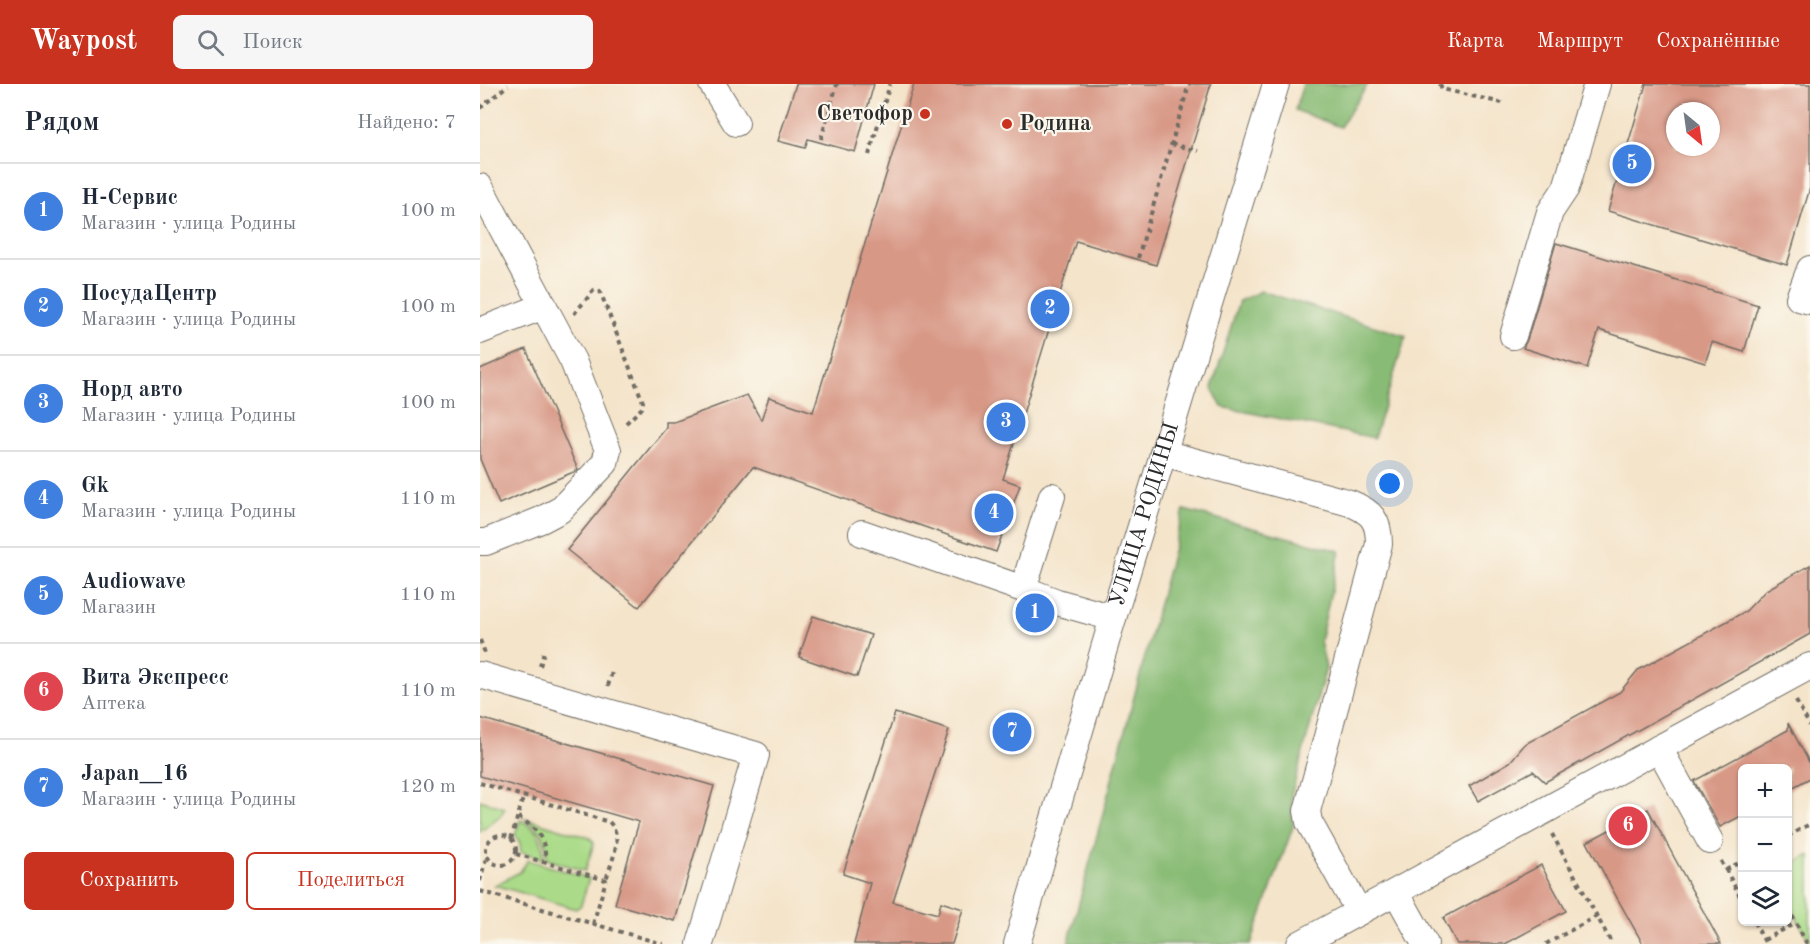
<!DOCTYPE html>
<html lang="ru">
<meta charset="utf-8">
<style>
:root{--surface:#fff;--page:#f6f6f7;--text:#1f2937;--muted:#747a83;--line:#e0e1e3;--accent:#c8321e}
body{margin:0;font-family:"Old Standard TT",serif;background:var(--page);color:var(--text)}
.controls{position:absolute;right:18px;bottom:18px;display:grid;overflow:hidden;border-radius:9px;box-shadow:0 2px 4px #0004}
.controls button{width:54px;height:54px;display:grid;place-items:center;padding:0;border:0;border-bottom:2px solid var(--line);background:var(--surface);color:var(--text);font:30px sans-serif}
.compass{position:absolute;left:1186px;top:18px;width:54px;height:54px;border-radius:50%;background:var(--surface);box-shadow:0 2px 4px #0004;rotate:151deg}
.you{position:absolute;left:910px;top:400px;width:21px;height:21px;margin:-15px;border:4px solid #fff;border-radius:50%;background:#1a73e8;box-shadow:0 0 0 9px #1a73e833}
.badge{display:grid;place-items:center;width:39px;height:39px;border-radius:50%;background:var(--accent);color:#fff;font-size:20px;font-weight:700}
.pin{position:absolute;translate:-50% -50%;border:3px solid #fff;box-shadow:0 2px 6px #0006}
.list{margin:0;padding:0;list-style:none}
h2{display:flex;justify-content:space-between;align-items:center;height:78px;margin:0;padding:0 24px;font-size:26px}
h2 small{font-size:20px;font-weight:400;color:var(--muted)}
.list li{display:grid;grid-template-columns:39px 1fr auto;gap:18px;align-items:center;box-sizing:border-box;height:96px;padding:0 24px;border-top:2px solid var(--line)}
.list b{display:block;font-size:22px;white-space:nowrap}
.list p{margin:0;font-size:20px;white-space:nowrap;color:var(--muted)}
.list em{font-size:20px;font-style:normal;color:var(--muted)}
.actions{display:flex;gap:12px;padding:18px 24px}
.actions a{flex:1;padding:14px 0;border:2px solid var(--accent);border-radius:9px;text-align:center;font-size:21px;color:var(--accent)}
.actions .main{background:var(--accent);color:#fff}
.icon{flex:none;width:33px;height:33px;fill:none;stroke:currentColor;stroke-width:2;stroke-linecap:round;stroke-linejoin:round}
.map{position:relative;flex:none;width:1330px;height:860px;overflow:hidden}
header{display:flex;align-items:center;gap:36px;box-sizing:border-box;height:84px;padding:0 30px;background:var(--accent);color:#fff}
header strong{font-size:28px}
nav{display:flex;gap:33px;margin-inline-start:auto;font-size:21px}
.search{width:420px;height:54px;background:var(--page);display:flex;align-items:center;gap:15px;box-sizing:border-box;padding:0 21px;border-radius:9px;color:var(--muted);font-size:22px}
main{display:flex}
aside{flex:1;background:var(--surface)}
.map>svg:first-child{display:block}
.green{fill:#abdb89;stroke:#6b835a;stroke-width:1.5}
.forest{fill:#88bb75;stroke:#5a7350;stroke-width:1.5}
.building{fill:#d89886;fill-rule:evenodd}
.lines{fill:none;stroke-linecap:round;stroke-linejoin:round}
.minor-casing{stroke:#716c63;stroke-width:28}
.path{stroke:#716c63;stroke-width:4;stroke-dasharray:4.5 4.5;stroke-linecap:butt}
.minor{stroke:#fff;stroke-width:26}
.poi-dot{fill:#c8321e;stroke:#fbf7ec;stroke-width:2}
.labels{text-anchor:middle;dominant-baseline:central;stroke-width:4.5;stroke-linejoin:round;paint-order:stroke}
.poi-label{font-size:22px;font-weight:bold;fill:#2b2b2b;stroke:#fbf7ec;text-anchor:end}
.street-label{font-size:22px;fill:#2b2b2b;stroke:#fbf7ec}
</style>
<header>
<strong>Waypost</strong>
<div class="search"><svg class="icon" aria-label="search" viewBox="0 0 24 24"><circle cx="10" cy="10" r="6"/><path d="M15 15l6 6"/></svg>Поиск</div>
<nav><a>Карта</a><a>Маршрут</a><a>Сохранённые</a></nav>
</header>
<main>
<aside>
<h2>Рядом<small>Найдено: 7</small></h2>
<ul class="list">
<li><span class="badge" style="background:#3f7fe0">1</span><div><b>Н-Сервис</b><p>Магазин · улица Родины</p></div><em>100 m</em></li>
<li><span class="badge" style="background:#3f7fe0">2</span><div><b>ПосудаЦентр</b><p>Магазин · улица Родины</p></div><em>100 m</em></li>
<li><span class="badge" style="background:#3f7fe0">3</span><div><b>Норд авто</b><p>Магазин · улица Родины</p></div><em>100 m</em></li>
<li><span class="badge" style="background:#3f7fe0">4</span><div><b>Gk</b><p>Магазин · улица Родины</p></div><em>110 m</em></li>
<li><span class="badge" style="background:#3f7fe0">5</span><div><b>Audiowave</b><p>Магазин</p></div><em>110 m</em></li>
<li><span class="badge" style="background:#e0444e">6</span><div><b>Вита Экспресс</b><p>Аптека</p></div><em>110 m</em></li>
<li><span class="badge" style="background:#3f7fe0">7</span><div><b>Japan__16</b><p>Магазин · улица Родины</p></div><em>120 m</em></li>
</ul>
<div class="actions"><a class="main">Сохранить</a><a>Поделиться</a></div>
</aside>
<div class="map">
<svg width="1330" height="860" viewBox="0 0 1330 860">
<rect width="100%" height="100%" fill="#fbf7ec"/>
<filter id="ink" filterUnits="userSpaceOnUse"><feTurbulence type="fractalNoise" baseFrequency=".0167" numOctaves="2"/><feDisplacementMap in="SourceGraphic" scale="12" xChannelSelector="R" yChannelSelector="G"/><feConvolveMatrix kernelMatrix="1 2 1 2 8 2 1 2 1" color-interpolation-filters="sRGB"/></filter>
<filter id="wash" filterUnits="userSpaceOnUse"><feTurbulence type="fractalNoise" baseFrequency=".008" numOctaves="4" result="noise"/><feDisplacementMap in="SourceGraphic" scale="24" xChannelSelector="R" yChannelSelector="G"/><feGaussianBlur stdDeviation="1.35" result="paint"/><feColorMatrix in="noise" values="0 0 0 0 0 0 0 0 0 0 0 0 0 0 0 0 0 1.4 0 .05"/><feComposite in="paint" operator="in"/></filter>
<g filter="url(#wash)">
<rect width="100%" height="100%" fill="#f4e4ca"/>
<!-- green -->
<g class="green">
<path d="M 0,716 L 25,724 L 21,731 L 0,748 Z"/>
<path d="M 44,734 L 110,754 L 114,759 L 105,787 L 66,775 C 69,757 60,744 44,734 Z"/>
<path d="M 40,736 C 56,743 65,757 63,775 L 41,768 L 40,759 L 35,751 Z"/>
<path d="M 1330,771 L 1330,859 L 1308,817 L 1308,783 Z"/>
<path d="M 48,776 L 109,794 L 101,821 L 96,825 L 15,801 L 40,788 Z"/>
</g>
<!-- forest -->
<g class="forest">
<path d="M 823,0 L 888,0 L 860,43 L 815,26 Z"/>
<path d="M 781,207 L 926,252 L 894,354 L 742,323 L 732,304 L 759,217 Z"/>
<path d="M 704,426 L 860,467 L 840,557 L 846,584 L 811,712 L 813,743 L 771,860 L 588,860 Z"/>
</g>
<g id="blocks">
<!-- building -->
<g class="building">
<path d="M 316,0 L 394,0 L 375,68 L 328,55 L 325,64 L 298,57 Z"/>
<path d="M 434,0 L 731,0 L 676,181 L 596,157 L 523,395 L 540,401 L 516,468 L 273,383 L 159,523 L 87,466 L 186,344 L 186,338 L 194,338 L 267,311 L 281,336 L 289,313 L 333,328 Z"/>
<path d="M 1166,0 L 1330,0 L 1330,104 L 1307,181 L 1128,127 ZM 1195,27 L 1231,27 L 1231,63 L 1195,63 Z"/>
<path d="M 1076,159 L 1278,221 L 1264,268 L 1232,258 L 1225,279 L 1119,246 L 1107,284 L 1043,264 L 1047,256 Z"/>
<path d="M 46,265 L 98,386 L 19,420 L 0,375 L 0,285 Z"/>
<path d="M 1330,481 L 1330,550 L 1065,698 L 1053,687 L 998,717 L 989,702 L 1030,678 L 1045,660 L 1140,608 L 1158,586 L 1266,527 L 1286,506 Z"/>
<path d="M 333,532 L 391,551 L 377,593 L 319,573 Z"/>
<path d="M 415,629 L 469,646 L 413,818 L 458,830 L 461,818 L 483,825 L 472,860 L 374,860 L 390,799 L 363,790 Z"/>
<path d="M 0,634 L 234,702 L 195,837 L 135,820 L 159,738 L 0,692 Z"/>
<path d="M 1308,639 L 1330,680 L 1330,694 L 1308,706 L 1308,684 L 1263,684 L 1263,731 L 1240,743 L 1214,697 L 1308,646 Z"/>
<path d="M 1168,725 L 1241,860 L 1163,860 L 1136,812 L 1107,758 Z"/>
<path d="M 1061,781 L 1086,827 L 1025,860 L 977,860 L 963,834 Z"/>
</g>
</g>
</g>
<g filter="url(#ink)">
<use href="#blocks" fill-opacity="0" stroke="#716c63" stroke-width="1.5"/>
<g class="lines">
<defs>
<g id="minor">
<path d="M 232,0 L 256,39"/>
<path d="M 0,103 L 93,277 L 128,366 L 125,379 L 80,426 L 61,436 L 6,458 L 0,458"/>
<path d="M 1330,185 L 1319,214 L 1330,217"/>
<path d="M 0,247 L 64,222"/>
<path d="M 1033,252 L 1070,128 L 1086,104 L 1117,0"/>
<path d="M 683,369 L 870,419 C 892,428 899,436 899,460 L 827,727 L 829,738 L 879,828"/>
<path d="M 572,412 L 543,505 L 577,518 L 633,534"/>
<path d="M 382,449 L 543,505"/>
<path d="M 0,591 L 276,671 L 220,860"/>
<path d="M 1179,664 L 1230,757"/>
<path d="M 916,808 L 945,860"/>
<path id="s1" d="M 537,860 L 633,534 L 796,0"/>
<path d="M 820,860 L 1330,582"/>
</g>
</defs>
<!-- minor casing -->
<use href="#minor" class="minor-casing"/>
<!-- path -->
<g class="path">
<path d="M 960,0 L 962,5 L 1022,19"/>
<path d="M 0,24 L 28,1"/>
<path d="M 341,55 L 357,0"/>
<path d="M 691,60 L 718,67"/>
<path d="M 389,71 L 410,0"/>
<path d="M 658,174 L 709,0"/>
<path d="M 94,230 L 114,206 L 120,207 L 163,318 L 162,324 L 144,341"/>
<path d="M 0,556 L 5,569"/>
<path d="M 60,582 L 64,568"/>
<path d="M 128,602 L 132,588"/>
<path d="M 1316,617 L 1330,642"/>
<path d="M 0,699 L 129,738 C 145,753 131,777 126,796"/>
<path d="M 38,733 C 56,744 67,755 65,778"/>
<path d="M 1072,750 L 1132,860"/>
<circle cx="21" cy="766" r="15"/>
<path d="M 1308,752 L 1330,740"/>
<path d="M 31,755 L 44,711"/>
<path d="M 36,770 L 126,796 L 113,840"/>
<path d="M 1241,777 L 1262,816"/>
<path d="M 1246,786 L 1262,777"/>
<path d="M 0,797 L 7,771"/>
<path d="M 0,807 L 183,860"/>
<path d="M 1308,824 L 1327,860"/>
<path d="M 1274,838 L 1286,860"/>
<path d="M 1284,856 L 1316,839"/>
<path d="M 1066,860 L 1117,832"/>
</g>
<!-- minor -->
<use href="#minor" class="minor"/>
</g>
</g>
<!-- markers -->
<g class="poi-dot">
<circle cx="445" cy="30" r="6"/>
<circle cx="527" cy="40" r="6"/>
</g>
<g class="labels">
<!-- poi labels -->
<g class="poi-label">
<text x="433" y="30">Светофор</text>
<text x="539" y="40" text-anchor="start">Родина</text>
</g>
<!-- street labels -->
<g class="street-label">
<text stroke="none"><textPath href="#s1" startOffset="448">УЛИЦА РОДИНЫ</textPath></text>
</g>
</g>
</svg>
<div class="controls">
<button>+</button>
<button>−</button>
<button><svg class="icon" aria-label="layers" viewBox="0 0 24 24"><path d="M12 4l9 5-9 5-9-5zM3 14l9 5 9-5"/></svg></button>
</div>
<svg class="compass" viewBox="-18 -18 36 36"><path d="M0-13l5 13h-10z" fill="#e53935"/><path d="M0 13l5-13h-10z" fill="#747a83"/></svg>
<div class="you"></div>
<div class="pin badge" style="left:555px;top:529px;background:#3f7fe0">1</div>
<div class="pin badge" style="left:570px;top:225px;background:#3f7fe0">2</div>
<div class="pin badge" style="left:526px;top:338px;background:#3f7fe0">3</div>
<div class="pin badge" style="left:514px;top:429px;background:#3f7fe0">4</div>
<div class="pin badge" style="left:1152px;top:80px;background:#3f7fe0">5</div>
<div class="pin badge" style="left:1148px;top:742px;background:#e0444e">6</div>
<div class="pin badge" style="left:532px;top:648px;background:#3f7fe0">7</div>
</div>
</main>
